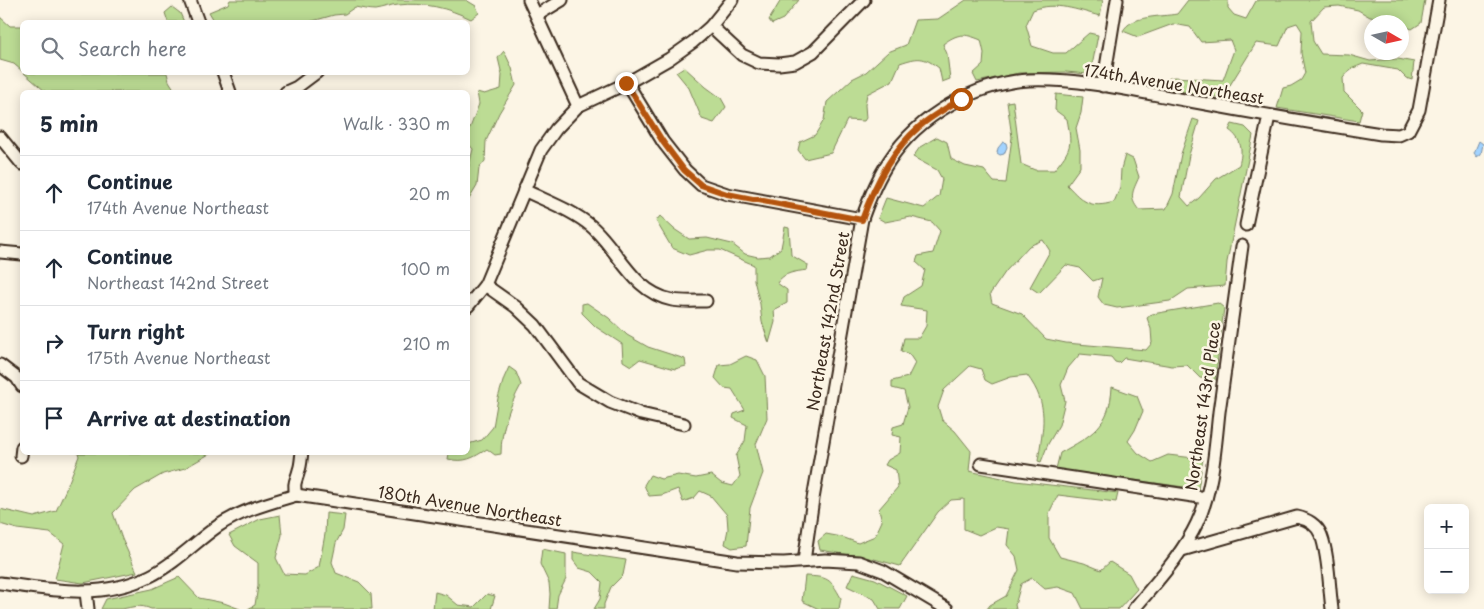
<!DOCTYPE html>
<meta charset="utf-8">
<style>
:root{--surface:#fff;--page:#f2f2f3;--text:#1f2937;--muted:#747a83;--line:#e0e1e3}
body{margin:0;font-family:"Playpen Sans",sans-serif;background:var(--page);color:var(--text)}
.controls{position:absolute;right:15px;bottom:15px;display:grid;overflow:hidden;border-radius:8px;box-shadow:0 2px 12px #0003}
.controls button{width:45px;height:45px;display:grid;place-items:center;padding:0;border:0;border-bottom:1px solid var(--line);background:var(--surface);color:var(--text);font:25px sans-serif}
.compass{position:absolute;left:1364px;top:15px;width:45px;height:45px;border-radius:50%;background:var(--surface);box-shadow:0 2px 12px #0003;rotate:99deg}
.stop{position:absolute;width:15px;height:15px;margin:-11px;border:4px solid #b45309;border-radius:50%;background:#fff}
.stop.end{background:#b45309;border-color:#fff;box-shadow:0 1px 5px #0008}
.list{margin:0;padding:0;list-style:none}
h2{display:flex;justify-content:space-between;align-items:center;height:65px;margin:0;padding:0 20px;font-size:21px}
h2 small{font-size:16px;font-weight:400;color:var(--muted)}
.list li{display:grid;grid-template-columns:32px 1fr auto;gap:15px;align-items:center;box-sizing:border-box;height:75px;padding:0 20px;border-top:1px solid var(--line)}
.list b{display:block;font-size:19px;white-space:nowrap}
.list p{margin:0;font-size:16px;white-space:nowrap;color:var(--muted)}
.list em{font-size:16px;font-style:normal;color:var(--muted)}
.icon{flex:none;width:28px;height:28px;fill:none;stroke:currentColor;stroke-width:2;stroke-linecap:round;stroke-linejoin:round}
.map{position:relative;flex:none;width:1484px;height:609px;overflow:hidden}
.search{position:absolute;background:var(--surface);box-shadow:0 2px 12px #0003;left:20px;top:20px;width:450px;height:55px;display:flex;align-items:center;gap:12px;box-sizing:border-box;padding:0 18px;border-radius:8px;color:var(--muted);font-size:19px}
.panel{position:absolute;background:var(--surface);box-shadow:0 2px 12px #0003;left:20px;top:90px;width:450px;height:365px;border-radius:8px}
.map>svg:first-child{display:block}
.green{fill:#bcdc94;stroke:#7c8359}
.water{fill:#a2d3ff;stroke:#798fa5}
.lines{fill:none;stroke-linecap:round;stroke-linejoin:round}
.minor-casing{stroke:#3b2a1e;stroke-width:15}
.minor{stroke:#fcf5e5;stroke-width:11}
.route{stroke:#b45309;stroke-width:6}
.labels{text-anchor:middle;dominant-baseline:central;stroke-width:5;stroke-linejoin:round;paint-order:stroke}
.street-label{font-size:16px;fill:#3b2a1e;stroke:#fcf5e5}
</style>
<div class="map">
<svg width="1484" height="609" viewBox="0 0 1484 609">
<rect width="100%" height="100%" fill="#fcf5e5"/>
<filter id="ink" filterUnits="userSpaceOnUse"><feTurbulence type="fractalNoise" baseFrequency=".02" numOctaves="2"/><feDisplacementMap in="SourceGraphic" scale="10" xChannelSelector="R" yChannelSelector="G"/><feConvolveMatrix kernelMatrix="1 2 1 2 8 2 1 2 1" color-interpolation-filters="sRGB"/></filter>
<g filter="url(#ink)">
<!-- green -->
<g class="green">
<path d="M 230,0 L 466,0 L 476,6 L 479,13 L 471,19 C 448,8 424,2 398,5 C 390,6 382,9 375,10 C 368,10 361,8 355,7 L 345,14 L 334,15 L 309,22 L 215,22 L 209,12 L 228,4 Z"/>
<path d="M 781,0 L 799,0 L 783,19 L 772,24 L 769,20 Z"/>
<path d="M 966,0 L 1103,0 L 1100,16 C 1077,10 1056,1 1033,10 L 1026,25 L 1032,46 L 1053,53 L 1066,53 L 1089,33 L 1098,35 L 1092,66 L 1088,74 L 1066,72 L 1019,73 L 977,82 L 973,74 L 983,65 L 984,53 L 981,40 C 964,33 958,33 943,44 L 947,54 L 950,79 L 942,82 L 939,68 C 923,56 918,57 900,63 L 892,81 L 867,94 L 865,105 L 866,118 L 864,121 L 847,120 L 831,153 L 805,159 L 798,150 L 800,142 L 815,135 L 824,120 L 827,102 L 852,79 L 866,72 L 888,52 L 906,45 L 915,20 L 938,19 Z"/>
<path d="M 1188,0 L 1228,0 L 1228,8 L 1234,15 L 1246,19 L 1256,1 L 1260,0 L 1425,0 L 1421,23 L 1412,29 L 1402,25 L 1402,22 L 1370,17 L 1358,10 L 1339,6 L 1324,7 L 1311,21 L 1313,41 L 1321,54 L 1349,55 L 1370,61 L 1398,59 L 1414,62 L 1412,80 L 1406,78 L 1398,70 L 1363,64 L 1351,69 L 1343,78 L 1344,92 L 1362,110 L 1359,121 L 1277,108 L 1283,88 L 1291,86 L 1301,80 L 1305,73 L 1301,53 L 1302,31 L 1297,23 L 1288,26 L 1279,46 L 1256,43 L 1222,98 L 1169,89 L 1163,86 L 1163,80 L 1174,77 L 1223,80 L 1234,50 L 1230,40 L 1201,42 L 1190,27 L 1173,24 L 1138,37 L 1123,31 C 1131,15 1161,17 1177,14 Z"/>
<path d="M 172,7 L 180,13 L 184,22 L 168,22 L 165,13 Z"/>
<path d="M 0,17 L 10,26 L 22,26 L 22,71 L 14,64 L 0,60 Z"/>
<path d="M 504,51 L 512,68 L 516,85 L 499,113 L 486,141 L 485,161 L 479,168 L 477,186 L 468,201 L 468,170 L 473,149 L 468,143 L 468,128 L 470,128 L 479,104 L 477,92 L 484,94 L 501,89 L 502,75 L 498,58 Z"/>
<path d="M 684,67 L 706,87 L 721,98 L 726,107 L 714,123 L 702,119 L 689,88 L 676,72 Z"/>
<path d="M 24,73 L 167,73 L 169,81 L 176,92 L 46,92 Z"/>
<path d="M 1056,94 L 1083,97 L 1081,113 L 1076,128 L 1080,150 L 1080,167 L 1067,185 C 1083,202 1090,209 1114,202 L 1120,188 L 1121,169 L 1125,155 L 1133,159 L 1139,177 C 1133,191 1128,197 1139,210 L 1166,209 L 1173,194 L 1181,154 L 1193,119 L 1199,121 L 1189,155 L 1181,197 L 1189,206 L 1199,198 L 1216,179 L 1239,165 C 1243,151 1242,139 1229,130 L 1232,124 L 1245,127 L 1253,135 L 1227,262 L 1225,286 L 1188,289 L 1170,301 L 1117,308 L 1104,305 L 1098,297 L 1102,278 L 1093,281 L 1080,268 L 1066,265 L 1039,293 L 1030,287 L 1050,251 L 1043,240 L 1029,246 L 1006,271 L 990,294 L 992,303 L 1022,314 L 1046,339 L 1066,343 L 1146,350 L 1152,343 L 1151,329 L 1147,318 L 1152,314 L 1218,303 L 1224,308 L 1215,380 L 1200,378 L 1187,365 L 1172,366 L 1124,358 L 1119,363 L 1115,362 L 1111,357 L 1080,354 L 1068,368 L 1061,385 L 1065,401 L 1059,425 L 1048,444 L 1041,462 L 1038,461 C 1043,426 1050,406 1027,375 L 1011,377 L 992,384 L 985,380 L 981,369 L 970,366 L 944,390 L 938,407 L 942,420 L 955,431 L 971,451 L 969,471 L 1016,481 L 1118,493 L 1116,502 L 1058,495 L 1049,513 L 1049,538 L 1060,557 L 1084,563 L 1101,570 L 1110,562 L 1129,574 L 1137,589 L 1119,609 L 1083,609 L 1075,593 L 1058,587 L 1045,589 L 1032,578 L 1021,584 L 1015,605 L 1016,609 L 987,609 L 990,605 L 1006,596 L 1019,570 L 1016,556 L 1007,545 L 1009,529 L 996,527 L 979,535 L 964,529 L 964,499 L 951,500 L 938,512 L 900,566 L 874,559 L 820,550 L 818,541 L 826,534 L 842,537 L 858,543 L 875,536 L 882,521 L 879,509 L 898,487 L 896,470 L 885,465 L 888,460 L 900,453 L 901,437 L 892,435 L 893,427 L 903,424 L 908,407 L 904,391 L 892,388 L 892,381 L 908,377 L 915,363 L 909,354 L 901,351 L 904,338 L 919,338 L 926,326 L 927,310 L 901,306 L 904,297 L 921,286 L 925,270 L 916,262 L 918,256 L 933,253 L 940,231 L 932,222 L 911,217 L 885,222 L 878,218 L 886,198 L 924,208 L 939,196 L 942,179 L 937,170 L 913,157 L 920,147 L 937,137 L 947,142 L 951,159 L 965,166 L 984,170 L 994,182 L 1006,183 L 1012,137 L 1007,102 L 1013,101 L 1021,164 L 1035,170 L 1054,170 C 1072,148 1072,146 1067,119 L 1055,110 Z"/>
<path d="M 660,216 L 674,229 L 689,239 L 707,238 L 732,244 L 745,254 L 758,257 L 770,256 L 781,248 L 785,227 L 789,228 L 791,255 L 808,265 L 807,270 C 795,272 784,272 777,283 L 787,290 L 787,303 L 774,310 L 775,322 L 769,343 L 762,322 L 760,304 L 754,280 L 754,265 L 720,250 L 708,250 L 689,255 L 672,248 L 656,221 Z"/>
<path d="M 587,303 L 609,318 L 627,335 L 648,347 L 685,359 L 686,366 L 675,369 L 640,359 L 631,366 L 623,361 L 622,344 L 596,327 L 582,313 L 582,304 Z"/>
<path d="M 746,356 L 757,360 L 765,376 L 767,418 L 756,444 L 763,473 L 750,508 L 746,546 L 732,548 L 725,544 L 728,529 L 727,515 L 711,496 L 700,491 L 694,498 L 683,502 L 678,489 L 662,495 L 649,496 L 644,485 L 650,475 L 661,479 L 678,475 L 696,478 L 711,475 L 721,483 L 733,486 L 740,476 L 736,456 L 745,441 L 747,425 L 733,418 L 734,414 L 745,410 L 732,389 L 724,388 L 715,378 L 719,365 L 730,364 Z"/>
<path d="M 509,367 L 516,372 L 521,385 C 509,407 501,429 501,454 L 495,455 L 487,449 C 473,458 465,463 448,459 L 449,453 L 468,452 L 468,444 L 482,440 L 493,427 L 498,398 L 504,378 Z"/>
<path d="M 1112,387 L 1137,396 L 1143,411 L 1135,430 L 1128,441 L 1138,453 L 1152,462 L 1168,455 L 1203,459 L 1198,489 L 1056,469 L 1060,453 C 1092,435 1110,426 1112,387 Z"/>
<path d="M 78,453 L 211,453 L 185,468 L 163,474 L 135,490 L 113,513 L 122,539 L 137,572 L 83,583 L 55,579 L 64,544 L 50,533 L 17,529 L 0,524 L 0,509 L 34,517 L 56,511 L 67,487 L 79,456 Z"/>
<path d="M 326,513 L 345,515 L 343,530 L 336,543 L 332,562 L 336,573 L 359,582 L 371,594 L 372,609 L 248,609 L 255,605 L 258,586 L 258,563 L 235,546 L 229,535 L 260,519 L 280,515 L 282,535 L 276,558 L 284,574 L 305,575 L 319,567 L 325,534 Z"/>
<path d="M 542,549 L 566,554 L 566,579 L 558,595 L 556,609 L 549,609 L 550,594 L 549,583 L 540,564 Z"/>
<path d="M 573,552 L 626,560 L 623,575 L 611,587 L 604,604 L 604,609 L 594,609 L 600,599 L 602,582 L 592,572 L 579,568 L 573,560 Z"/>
<path d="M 853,573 L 875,579 L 907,596 L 900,609 L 880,609 L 874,599 L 847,586 Z"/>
<path d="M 805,576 C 828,577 830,578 841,598 L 839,609 L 819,609 L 802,601 Z"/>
<path d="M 179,577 L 199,598 L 224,603 L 240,609 L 151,609 C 140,604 133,607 122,609 C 116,609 108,609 101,609 L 106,599 L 152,589 Z"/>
<path d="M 435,592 L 446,595 L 458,605 L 474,607 L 487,594 L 495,596 L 491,609 L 433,609 Z"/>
</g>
<!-- water -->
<g class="water">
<path d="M 1479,141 L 1483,144 L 1481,154 L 1477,157 L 1474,153 Z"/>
<path d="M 1003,142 L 1006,143 L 1007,147 L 1004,154 L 1000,155 L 997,153 L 998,148 Z"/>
</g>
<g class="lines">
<defs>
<g id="minor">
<path d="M 190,0 L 198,22"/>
<path d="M 529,0 L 578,106"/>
<path d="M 537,15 L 562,0"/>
<path d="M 711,26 L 742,55 L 759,63 L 779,64 L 795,62 L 813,52 L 864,0"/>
<path d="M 223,72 L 230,92"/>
<path d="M 627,83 L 663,142 L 685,170 L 701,185 L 727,194 L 862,219"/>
<path d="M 1103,86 L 1117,0"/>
<path d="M 286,92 L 297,87 L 317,72"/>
<path d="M 0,137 L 22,164"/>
<path d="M 524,190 C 546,201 572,210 591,226 C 619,250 632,292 672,300 C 683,302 695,301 706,301"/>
<path d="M 1246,225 L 1269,116"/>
<path d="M 0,252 L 22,254"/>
<path d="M 485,285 L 516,307 L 535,325 L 578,383 L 610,402 L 641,414 L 684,424"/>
<path d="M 468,306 L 485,285 L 541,150 L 556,129 L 578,106 L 627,83 L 669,59 L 693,42 L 711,26 L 732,0"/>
<path d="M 0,365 L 17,378 L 22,386"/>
<path d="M 21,456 L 22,447"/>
<path d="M 981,464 L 1206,498"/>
<path d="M 296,495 C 293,482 296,482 299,470 C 301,465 301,458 302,452"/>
<path d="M 1182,550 L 1297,517 C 1307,519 1317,525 1321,535 C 1329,556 1329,587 1332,609"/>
<path d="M 804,561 L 813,499 L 862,219 C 869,199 877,179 889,161 C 918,116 975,83 1029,80 C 1081,78 1139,92 1190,101 C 1254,113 1317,124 1381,134 L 1399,135 L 1408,131 L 1419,110 L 1439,0"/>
<path d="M 0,583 C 52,590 100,600 150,576 C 176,563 195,542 218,526 C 242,510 269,503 296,495 L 737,562 L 784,563 L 825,560 L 859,562 L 883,571 L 947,609"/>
<path d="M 86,592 L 88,609"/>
<path d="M 1134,609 C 1156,582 1182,555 1197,523 C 1213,489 1215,449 1219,412 C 1227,357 1234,302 1242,246"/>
</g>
</defs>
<!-- minor casing -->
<use href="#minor" class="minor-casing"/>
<!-- minor -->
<use href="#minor" class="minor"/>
</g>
</g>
<g class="lines" filter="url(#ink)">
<!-- route -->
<path class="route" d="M 626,83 L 663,142 L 684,170 L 701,185 L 727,194 L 862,220 C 874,186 891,151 919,127 C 931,116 947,108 961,99"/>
</g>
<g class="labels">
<!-- street labels -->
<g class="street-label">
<text transform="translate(1174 83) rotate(9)">174th Avenue Northeast</text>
<text transform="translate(827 321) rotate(-80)">Northeast 142nd Street</text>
<text transform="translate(1202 406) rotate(-82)">Northeast 143rd Place</text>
<text transform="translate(470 505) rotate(9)">180th Avenue Northeast</text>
</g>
</g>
</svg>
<div class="controls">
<button>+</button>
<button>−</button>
</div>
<svg class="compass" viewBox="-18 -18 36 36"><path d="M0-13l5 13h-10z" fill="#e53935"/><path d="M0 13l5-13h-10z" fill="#747a83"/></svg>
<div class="stop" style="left:961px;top:99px"></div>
<div class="stop end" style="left:626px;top:83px"></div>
<div class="search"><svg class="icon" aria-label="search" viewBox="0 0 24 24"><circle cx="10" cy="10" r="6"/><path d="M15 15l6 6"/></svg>Search here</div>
<section class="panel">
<h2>5 min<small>Walk · 330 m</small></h2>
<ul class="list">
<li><svg class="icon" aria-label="ahead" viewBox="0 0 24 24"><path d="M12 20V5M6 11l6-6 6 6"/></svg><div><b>Continue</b><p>174th Avenue Northeast</p></div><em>20 m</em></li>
<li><svg class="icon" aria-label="ahead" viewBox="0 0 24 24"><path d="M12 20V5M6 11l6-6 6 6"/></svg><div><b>Continue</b><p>Northeast 142nd Street</p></div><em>100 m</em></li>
<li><svg class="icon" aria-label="right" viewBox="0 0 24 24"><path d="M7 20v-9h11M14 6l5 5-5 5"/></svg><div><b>Turn right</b><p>175th Avenue Northeast</p></div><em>210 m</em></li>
<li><svg class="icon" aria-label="arrive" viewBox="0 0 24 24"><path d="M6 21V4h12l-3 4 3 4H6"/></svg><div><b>Arrive at destination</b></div></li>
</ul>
</section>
</div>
